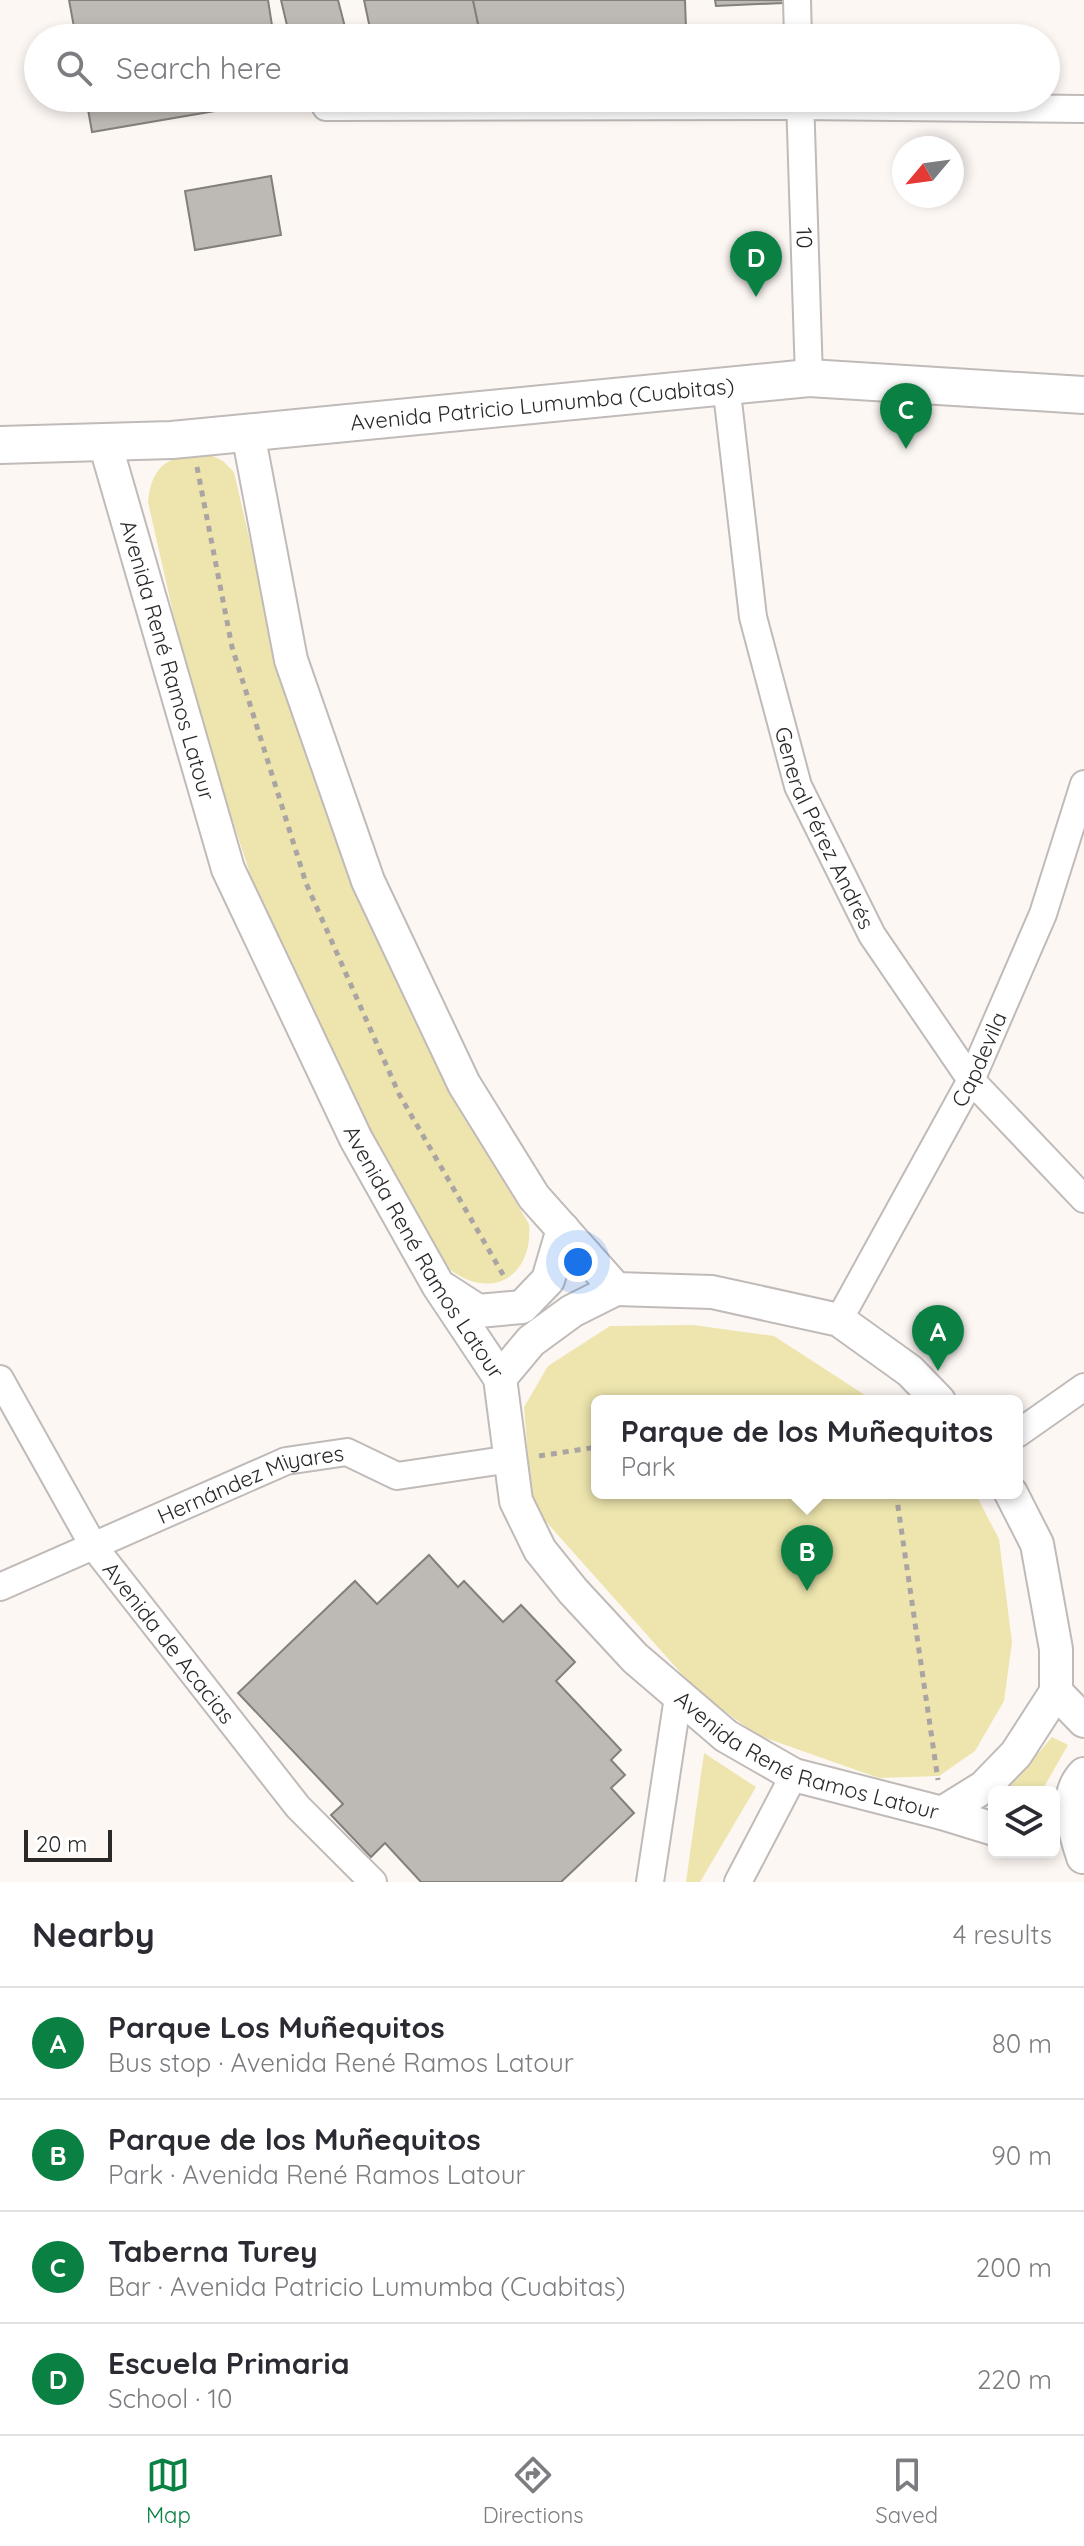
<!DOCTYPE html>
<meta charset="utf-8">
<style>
:root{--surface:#fff;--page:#f7f7f7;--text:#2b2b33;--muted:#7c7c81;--line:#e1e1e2;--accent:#0b8043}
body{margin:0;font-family:Quicksand,sans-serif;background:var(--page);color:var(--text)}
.controls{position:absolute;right:24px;bottom:24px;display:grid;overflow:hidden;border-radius:12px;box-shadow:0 4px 12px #0003}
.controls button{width:72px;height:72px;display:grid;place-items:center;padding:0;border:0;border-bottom:2px solid var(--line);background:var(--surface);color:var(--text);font:40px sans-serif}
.compass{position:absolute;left:892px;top:136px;width:72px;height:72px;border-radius:50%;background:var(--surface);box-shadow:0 4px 12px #0003;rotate:241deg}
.scale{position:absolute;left:24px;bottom:20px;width:88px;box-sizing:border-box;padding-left:8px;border:4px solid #2b2928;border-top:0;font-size:22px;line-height:28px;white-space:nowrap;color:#2b2928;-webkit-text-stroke:6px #fff;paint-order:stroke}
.you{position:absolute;left:578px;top:1262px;width:28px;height:28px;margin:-20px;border:6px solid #fff;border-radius:50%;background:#1a73e8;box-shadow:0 0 0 12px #1a73e833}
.badge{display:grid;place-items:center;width:52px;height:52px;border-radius:50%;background:var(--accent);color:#fff;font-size:26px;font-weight:700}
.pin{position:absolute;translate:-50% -66px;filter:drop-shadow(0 2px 4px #0008)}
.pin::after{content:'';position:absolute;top:42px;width:28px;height:24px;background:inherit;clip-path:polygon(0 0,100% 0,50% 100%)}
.popup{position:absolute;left:591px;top:1395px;width:432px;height:104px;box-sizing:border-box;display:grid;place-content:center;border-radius:12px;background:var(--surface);filter:drop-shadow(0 2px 6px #0005);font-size:26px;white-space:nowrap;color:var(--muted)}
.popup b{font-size:30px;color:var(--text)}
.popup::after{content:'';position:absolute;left:50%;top:100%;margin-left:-16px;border:16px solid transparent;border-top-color:var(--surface)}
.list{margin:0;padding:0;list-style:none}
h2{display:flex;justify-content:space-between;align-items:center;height:104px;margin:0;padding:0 32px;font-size:34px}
h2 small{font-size:26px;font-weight:400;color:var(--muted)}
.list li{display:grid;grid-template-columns:52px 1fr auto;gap:24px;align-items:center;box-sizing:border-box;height:112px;padding:0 32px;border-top:2px solid var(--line)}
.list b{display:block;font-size:30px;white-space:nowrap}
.list p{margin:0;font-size:26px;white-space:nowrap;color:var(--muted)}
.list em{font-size:26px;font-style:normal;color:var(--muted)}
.icon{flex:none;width:44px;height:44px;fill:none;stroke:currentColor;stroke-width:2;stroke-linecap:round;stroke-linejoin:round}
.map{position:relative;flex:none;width:1084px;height:1882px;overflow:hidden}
.search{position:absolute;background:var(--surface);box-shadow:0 4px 12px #0003;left:24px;right:24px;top:24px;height:88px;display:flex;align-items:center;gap:20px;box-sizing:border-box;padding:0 28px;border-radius:44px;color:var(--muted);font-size:30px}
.sheet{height:552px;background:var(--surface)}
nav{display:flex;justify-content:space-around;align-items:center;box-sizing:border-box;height:112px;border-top:2px solid var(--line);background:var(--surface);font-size:22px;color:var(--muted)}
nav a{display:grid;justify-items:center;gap:4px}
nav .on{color:var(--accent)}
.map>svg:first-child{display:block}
.green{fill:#ede5ad}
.building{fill:#bdb9b4;stroke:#83807c;stroke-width:2}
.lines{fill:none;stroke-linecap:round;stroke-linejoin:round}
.minor-casing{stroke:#c0bab8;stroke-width:30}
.tertiary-casing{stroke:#c0bab8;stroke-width:36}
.secondary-casing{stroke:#c0bab8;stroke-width:40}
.path{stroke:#aaa5a3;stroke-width:5;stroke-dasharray:6 6;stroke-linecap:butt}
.minor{stroke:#fff;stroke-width:26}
.tertiary{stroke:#fff;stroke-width:32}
.secondary{stroke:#fff;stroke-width:36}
.labels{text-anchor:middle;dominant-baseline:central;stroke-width:7;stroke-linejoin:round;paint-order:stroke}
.street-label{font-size:22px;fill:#2b2928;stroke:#fff}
</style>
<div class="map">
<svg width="1084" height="1882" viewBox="0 0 1084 1882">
<rect width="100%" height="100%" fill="#fdf7f4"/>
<!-- green -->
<g class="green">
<path d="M 209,454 L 223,461 L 234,472 L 280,672 L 345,869 L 452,1095 L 529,1224 C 534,1277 490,1302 448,1268 L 368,1133 L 259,901 L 192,697 L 148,502 C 152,461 172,455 209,454 Z"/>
<path d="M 693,1325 L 774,1336 L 874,1401 L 597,1401 L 597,1493 L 975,1493 L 999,1539 L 1012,1642 L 1004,1701 L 975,1751 L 939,1776 L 879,1778 L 757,1735 L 697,1691 L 532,1506 L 524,1407 L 548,1366 L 610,1326 Z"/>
<path d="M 1052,1737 L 1068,1745 L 1045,1785 L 1044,1792 L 1005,1792 Z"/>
<path d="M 704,1753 L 756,1787 L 700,1882 L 686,1882 Z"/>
</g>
<!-- building -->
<g class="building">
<path d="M 69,0 L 268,0 L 274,38 L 76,38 Z"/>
<path d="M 281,0 L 338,0 L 345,27 L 290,38 Z"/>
<path d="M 364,0 L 473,0 L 481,38 L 372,38 Z"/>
<path d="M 473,0 L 685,0 L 686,30 L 555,38 L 481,38 Z"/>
<path d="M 715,0 L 783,0 L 783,3 L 716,6 Z"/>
<path d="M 686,30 L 687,38 L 555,38 Z"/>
<path d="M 86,98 L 285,98 L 285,99 L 92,132 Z"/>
<path d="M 271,176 L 281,235 L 195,250 L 185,191 Z"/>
<path d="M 429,1555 L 458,1587 L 464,1581 L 503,1622 L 521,1605 L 575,1662 L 556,1681 L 621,1750 L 611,1760 L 625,1775 L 611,1788 L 634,1813 L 561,1882 L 421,1882 L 385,1843 L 371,1857 L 331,1815 L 343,1804 L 238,1693 L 355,1581 L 377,1604 Z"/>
</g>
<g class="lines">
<defs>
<g id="minor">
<path d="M 797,0 L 798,38"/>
<path id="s1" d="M 800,98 L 809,378"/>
<path d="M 326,107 L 800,106 L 1084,109"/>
<path id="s2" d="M 726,384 L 753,617 L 798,786 L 872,935 L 971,1080 L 1084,1199"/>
<path id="s3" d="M 839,1320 L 971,1080 L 1043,914 L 1084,784"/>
<path id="s4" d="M 0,1379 L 94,1547 L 298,1807 L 373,1882"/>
<path d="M 1017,1434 L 1084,1387"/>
<path id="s5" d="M 0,1587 L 286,1461 L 347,1452 L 397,1476 L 511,1459"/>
<path d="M 650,1882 L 678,1697"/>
<path d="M 738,1882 L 794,1775"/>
</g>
<g id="tertiary">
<path d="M 248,433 L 291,660 L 368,881 L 464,1084 L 534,1197 L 616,1289 L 712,1292 L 839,1320 L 910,1371 L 939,1401"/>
<path id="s6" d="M 105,443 L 228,869 L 356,1139 L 438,1285 L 500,1378 L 516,1501 L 540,1550 L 573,1591 L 635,1658 L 726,1736 L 794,1775 L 942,1813 L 994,1829"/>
<path d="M 444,1289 L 478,1311 L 522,1307 L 548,1280 L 563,1229"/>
<path d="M 500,1378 L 531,1341 L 572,1311 L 616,1289"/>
<path d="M 1011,1493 L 1037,1544 L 1056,1649 L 1056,1692 L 1084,1721"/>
<path d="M 942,1813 L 984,1787 L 1016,1754 L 1056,1692"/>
<path d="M 1083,1857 C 1075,1831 1062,1797 1084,1774"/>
</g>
<g id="secondary">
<path id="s7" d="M 0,445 L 172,440 L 809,378 L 1084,395"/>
</g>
</defs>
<!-- minor casing -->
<use href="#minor" class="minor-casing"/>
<!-- tertiary casing -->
<use href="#tertiary" class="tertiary-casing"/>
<!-- secondary casing -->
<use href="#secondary" class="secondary-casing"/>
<!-- path -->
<g class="path">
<path d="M 197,467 L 232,647 L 306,883 L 399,1094 L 505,1278"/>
<path d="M 539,1456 L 597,1447"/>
<path d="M 896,1493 L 938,1780"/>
</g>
<!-- minor -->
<use href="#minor" class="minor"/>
<!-- tertiary -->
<use href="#tertiary" class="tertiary"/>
<!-- secondary -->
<use href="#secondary" class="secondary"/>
</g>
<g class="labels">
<!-- street labels -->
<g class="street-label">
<text stroke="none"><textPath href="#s1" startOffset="140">10</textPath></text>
<text stroke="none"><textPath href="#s7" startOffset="544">Avenida Patricio Lumumba (Cuabitas)</textPath></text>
<text stroke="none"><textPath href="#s6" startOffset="226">Avenida René Ramos Latour</textPath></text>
<text stroke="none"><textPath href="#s2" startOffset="458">General Pérez Andrés</textPath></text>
<text stroke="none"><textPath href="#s3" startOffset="296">Capdevila</textPath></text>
<text stroke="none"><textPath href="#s6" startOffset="874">Avenida René Ramos Latour</textPath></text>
<text stroke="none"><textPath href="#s5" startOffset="272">Hernández Miyares</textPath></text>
<text stroke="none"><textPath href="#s4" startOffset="314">Avenida de Acacias</textPath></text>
<text stroke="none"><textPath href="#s6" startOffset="1546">Avenida René Ramos Latour</textPath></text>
</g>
</g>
</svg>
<div class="controls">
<button><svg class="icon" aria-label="layers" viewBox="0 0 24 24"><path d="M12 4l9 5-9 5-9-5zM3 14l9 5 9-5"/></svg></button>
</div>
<svg class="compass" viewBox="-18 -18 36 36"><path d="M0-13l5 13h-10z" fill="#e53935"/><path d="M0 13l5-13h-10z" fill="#7c7c81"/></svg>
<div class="scale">20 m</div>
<div class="you"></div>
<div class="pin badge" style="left:938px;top:1371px">A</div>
<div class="pin badge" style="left:807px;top:1591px">B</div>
<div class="popup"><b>Parque de los Muñequitos</b>Park</div>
<div class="pin badge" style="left:906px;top:449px">C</div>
<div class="pin badge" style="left:756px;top:297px">D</div>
<div class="search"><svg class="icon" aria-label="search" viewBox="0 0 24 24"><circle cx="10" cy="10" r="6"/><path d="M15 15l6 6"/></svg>Search here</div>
</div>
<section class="sheet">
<h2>Nearby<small>4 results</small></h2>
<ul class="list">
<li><span class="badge">A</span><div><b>Parque Los Muñequitos</b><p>Bus stop · Avenida René Ramos Latour</p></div><em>80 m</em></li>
<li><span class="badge">B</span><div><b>Parque de los Muñequitos</b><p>Park · Avenida René Ramos Latour</p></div><em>90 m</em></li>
<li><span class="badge">C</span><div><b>Taberna Turey</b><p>Bar · Avenida Patricio Lumumba (Cuabitas)</p></div><em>200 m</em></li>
<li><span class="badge">D</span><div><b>Escuela Primaria</b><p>School · 10</p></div><em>220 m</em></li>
</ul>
</section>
<nav>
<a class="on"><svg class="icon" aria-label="map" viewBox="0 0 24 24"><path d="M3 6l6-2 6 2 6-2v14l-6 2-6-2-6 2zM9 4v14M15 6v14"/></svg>Map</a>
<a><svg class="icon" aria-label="directions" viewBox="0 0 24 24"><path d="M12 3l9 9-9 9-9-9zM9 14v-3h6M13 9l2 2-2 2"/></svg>Directions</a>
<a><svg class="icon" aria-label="saved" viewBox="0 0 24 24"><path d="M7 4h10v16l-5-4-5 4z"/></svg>Saved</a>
</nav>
